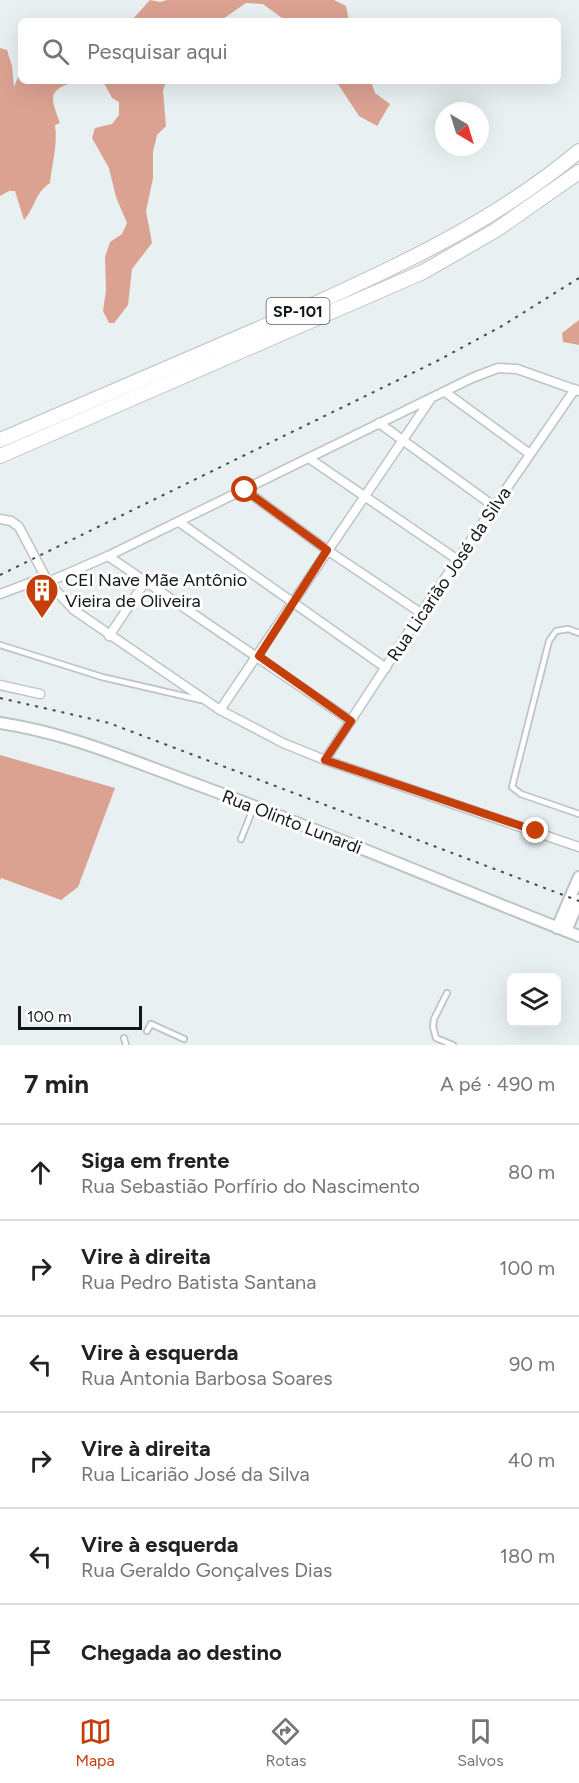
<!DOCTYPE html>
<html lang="pt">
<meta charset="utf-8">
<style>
:root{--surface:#fff;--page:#f2f2f2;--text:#222;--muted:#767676;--line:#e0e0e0;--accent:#c63e09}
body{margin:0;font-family:Figtree,sans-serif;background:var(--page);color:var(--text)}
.controls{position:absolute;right:18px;bottom:18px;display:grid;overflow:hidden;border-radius:9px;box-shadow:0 6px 24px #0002}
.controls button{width:54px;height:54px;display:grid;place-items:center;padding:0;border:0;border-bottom:2px solid var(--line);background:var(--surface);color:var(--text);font:30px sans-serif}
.compass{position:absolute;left:435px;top:102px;width:54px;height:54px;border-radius:50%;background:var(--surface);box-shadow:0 6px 24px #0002;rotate:142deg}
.scale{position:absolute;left:18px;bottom:15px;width:124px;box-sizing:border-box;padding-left:6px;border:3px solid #141717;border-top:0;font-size:16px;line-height:21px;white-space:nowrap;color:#141717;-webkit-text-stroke:4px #fff;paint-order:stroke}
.stop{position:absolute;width:18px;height:18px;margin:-14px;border:4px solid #c63e09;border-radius:50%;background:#fff}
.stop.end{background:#c63e09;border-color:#fff;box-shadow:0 2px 6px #0008}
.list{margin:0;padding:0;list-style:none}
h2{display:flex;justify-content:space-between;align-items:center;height:78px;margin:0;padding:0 24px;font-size:26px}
h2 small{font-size:20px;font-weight:400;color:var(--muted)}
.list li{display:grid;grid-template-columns:39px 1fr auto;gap:18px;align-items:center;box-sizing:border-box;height:96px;padding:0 24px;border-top:2px solid var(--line)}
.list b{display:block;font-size:22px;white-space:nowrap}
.list p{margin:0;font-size:20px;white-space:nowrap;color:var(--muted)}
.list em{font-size:20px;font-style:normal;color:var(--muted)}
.icon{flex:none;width:33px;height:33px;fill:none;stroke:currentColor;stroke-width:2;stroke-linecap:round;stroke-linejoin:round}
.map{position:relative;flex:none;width:579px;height:1045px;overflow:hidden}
.search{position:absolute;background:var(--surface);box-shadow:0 6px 24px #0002;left:18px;right:18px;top:18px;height:66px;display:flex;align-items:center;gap:15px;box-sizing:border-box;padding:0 21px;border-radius:9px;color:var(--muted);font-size:22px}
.sheet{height:654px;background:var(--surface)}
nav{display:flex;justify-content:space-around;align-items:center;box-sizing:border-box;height:84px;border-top:2px solid var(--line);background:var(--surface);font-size:16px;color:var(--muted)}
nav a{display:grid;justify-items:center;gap:3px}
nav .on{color:var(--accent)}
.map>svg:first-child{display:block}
.forest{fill:#dca291}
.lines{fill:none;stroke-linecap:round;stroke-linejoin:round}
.service-casing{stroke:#bdc4c5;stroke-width:8}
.minor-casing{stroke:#bdc4c5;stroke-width:11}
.tertiary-casing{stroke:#bdc4c5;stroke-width:14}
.trunk-casing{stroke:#bdc4c5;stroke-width:16}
.service{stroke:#fff;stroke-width:4.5}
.minor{stroke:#fff;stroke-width:8}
.tertiary{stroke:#fff;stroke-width:10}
.trunk{stroke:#fff;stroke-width:14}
.rail{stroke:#474b4c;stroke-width:2;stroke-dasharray:3 6;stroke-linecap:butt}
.route{stroke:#c63e09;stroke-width:8}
.labels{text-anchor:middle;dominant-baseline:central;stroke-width:6;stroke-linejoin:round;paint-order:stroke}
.shield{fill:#fff;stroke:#5a5d5d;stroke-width:1.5}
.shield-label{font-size:16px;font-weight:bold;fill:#141717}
.street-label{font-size:18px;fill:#141717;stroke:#fff}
.poi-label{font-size:18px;fill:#141717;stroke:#fff;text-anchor:start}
</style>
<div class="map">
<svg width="579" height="1045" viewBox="0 0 579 1045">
<rect width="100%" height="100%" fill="#e8f0f1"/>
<!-- forest -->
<g class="forest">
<path d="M 150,0 L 160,2 L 167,0 L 334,0 L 346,6 L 349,21 L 286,21 L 263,4 L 246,3 L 220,21 L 131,21 Z"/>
<path d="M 0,48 L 7,50 L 12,66 L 14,87 L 21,70 L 21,81 L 77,81 C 47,90 50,96 60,123 L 55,125 C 58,143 52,164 50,183 C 34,194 36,206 24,220 L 15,191 L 9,191 L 0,196 Z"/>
<path d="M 103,81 L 166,81 L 163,91 L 166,126 L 157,135 L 153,152 L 153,178 L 146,211 L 152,243 L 132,269 L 128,305 L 114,323 L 109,323 L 103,311 L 106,290 L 105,257 L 110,242 L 122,234 L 127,223 L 116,197 L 109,168 L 92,138 L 95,128 L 112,124 L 119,115 L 119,102 L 112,98 Z"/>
<path d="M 336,81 L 371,81 L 375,93 L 390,104 L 377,126 L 359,116 Z"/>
<path d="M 579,320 L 579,345 L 563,342 L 562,333 Z"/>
<path d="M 0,755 L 115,788 L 78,887 L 61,900 L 1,878 L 0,881 Z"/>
</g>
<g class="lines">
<defs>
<g id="service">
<path d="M 579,633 L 568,629 L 556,631 L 549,641 L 512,787 L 521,794 L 579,814"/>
<path d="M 0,645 L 102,677 L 201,700"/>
<path d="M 241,839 L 254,806"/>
<path d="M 447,993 L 434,1019 L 433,1027 L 436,1038 L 453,1045"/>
<path d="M 147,1031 L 151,1024 L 184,1039"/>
<path d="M 124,1038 L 126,1045"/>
</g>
<g id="minor">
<path d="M 445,392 L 530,454"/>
<path d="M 379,423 L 495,507"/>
<path d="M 310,459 L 458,560"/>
<path d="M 245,490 L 327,550 L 421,613"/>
<path d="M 0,519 L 11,521 L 19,527 L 48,582 L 74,610 L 220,710 L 283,743 L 325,760 L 579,847"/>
<path d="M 179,522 L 386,668"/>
<path d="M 108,556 L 351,721"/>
<path d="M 0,594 L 32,582 L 48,582 L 108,556 L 472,378 L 498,368 L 517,369 L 579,391"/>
<path d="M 109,636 L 145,582"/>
<path d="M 0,685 L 40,694"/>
<path d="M 220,710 L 430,400"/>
<path d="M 325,760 L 421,613 L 575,389"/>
</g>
<g id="tertiary">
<path d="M 0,723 C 67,733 127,759 190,782 C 321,830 449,885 579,936"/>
<path d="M 557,928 L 579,877"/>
<path d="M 566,931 L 579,900"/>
</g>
<g id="trunk">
<path d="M 0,440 C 96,399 192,358 288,316 C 390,270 492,224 579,151"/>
<path d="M 0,456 L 423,272 L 496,230 L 579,172"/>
</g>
</defs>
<!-- service casing -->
<use href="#service" class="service-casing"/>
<!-- minor casing -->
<use href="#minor" class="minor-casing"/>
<!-- tertiary casing -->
<use href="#tertiary" class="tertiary-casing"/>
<!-- trunk casing -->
<use href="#trunk" class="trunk-casing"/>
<!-- service -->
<use href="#service" class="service"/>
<!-- minor -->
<use href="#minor" class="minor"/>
<!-- tertiary -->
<use href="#tertiary" class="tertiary"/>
<!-- trunk -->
<use href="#trunk" class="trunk"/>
<!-- rail -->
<g class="rail">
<path d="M 0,575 L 437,361 L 502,326 L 579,278"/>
<path d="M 0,698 L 109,723 L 579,901"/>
</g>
</g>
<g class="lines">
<!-- route -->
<path class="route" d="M 245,490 L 327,550 L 259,656 L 351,721 L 325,760 L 536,831"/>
</g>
<!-- icons -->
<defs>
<symbol id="building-pin" viewBox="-11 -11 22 30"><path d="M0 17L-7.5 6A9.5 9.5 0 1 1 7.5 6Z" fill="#c63e09" stroke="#fff"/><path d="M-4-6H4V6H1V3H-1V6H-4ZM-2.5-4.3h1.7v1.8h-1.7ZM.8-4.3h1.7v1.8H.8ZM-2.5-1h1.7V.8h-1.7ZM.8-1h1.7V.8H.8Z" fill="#fff"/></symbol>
</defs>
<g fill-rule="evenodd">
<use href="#building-pin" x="23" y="571" width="38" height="52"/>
</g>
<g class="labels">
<!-- shield labels -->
<rect class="shield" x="266.5" y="298" width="63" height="26" rx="4.5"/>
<g class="shield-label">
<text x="298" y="311">SP-101</text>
</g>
<!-- street labels -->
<g class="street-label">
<text transform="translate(449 574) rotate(-56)">Rua Licarião José da Silva</text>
<text transform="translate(292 822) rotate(21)">Rua Olinto Lunardi</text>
</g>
<!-- poi labels -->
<g class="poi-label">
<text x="65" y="580">CEI Nave Mãe Antônio<tspan x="65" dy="21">Vieira de Oliveira</tspan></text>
</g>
</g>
</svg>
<div class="controls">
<button><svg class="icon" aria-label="layers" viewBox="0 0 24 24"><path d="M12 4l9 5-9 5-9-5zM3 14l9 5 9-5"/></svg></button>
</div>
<svg class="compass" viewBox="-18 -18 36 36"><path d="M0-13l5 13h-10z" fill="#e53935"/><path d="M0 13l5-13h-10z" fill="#767676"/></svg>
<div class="scale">100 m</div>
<div class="stop" style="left:245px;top:490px"></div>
<div class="stop end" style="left:536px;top:831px"></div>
<div class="search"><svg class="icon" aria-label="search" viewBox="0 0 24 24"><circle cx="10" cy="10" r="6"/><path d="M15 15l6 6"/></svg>Pesquisar aqui</div>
</div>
<section class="sheet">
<h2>7 min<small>A pé · 490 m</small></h2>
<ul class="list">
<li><svg class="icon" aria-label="ahead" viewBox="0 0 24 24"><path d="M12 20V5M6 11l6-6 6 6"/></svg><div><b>Siga em frente</b><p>Rua Sebastião Porfírio do Nascimento</p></div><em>80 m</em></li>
<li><svg class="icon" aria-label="right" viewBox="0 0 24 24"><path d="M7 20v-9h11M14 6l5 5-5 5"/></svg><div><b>Vire à direita</b><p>Rua Pedro Batista Santana</p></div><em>100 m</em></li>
<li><svg class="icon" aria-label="left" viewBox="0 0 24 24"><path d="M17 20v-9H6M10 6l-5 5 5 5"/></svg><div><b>Vire à esquerda</b><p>Rua Antonia Barbosa Soares</p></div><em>90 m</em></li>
<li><svg class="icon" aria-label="right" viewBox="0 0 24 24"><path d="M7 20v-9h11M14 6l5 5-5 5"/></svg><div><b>Vire à direita</b><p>Rua Licarião José da Silva</p></div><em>40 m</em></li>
<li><svg class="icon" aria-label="left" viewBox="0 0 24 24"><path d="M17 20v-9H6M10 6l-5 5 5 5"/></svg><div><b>Vire à esquerda</b><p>Rua Geraldo Gonçalves Dias</p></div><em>180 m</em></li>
<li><svg class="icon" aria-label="arrive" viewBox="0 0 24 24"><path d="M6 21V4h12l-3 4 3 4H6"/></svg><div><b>Chegada ao destino</b></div></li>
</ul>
</section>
<nav>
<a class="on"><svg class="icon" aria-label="map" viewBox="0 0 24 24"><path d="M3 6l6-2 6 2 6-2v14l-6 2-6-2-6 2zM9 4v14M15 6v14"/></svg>Mapa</a>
<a><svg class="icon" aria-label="directions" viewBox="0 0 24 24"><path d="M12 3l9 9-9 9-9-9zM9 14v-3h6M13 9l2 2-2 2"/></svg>Rotas</a>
<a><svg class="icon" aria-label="saved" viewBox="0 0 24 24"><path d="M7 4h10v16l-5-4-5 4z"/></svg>Salvos</a>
</nav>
